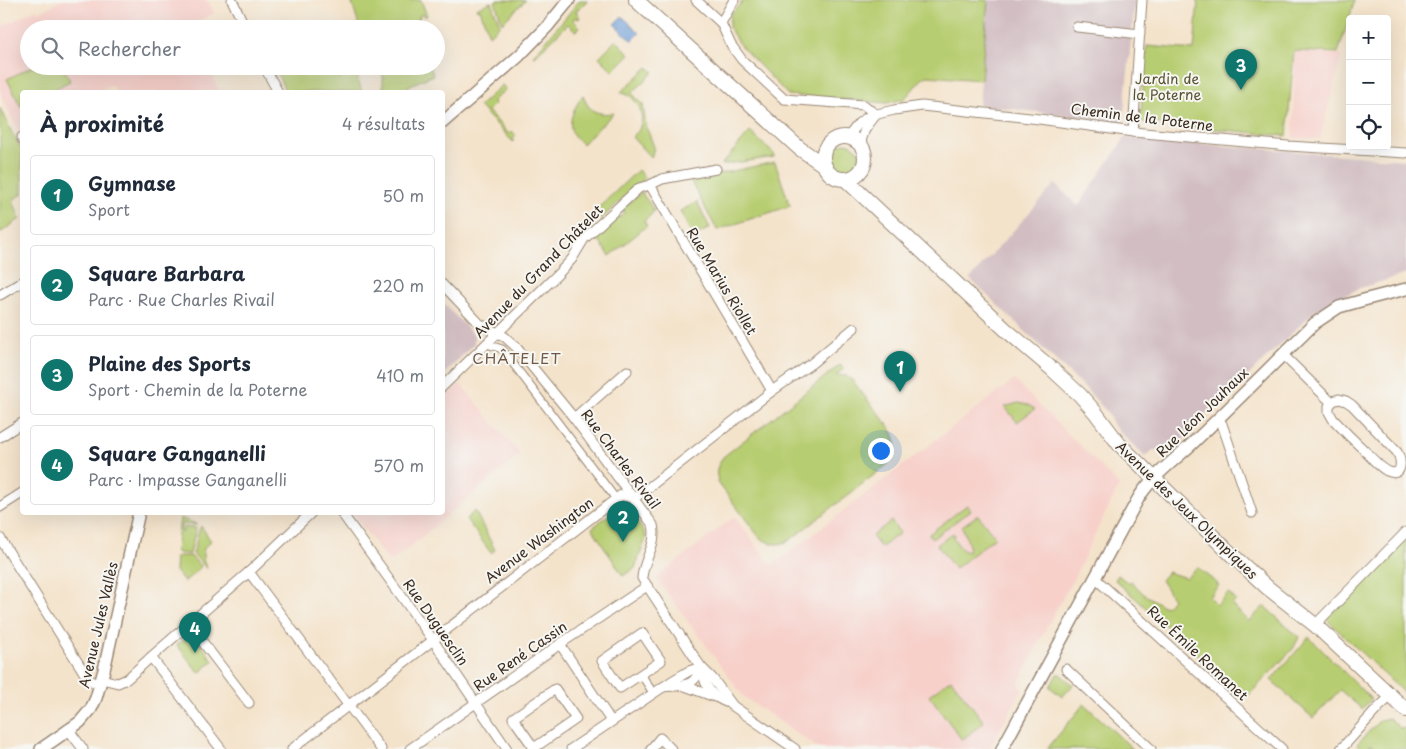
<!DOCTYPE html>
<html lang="fr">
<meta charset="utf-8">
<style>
:root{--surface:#fff;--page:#f2f2f3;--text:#1f2937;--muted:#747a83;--line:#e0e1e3;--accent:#0f766e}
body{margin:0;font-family:"Playpen Sans",sans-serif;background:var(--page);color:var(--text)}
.controls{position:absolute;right:15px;top:15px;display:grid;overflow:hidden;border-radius:5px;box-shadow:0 5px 20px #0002}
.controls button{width:45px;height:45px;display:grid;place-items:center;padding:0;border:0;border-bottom:1px solid var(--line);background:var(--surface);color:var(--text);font:25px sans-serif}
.you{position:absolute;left:880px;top:450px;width:18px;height:18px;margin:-12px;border:4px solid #fff;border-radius:50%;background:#1a73e8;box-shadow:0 0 0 8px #1a73e833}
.badge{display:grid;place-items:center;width:32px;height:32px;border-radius:50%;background:var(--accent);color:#fff;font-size:16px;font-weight:700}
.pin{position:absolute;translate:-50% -41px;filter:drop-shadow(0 1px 2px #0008)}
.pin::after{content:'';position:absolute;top:26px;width:18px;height:15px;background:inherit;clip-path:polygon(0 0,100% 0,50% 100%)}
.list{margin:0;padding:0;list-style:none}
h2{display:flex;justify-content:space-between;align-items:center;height:65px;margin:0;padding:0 20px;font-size:21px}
h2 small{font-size:16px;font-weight:400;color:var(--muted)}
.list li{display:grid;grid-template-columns:32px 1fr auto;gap:15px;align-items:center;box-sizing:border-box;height:80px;margin:0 10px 10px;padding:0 10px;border:1px solid var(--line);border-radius:5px}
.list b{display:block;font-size:19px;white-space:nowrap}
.list p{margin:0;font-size:16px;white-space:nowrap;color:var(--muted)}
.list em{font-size:16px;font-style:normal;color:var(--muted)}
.icon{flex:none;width:28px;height:28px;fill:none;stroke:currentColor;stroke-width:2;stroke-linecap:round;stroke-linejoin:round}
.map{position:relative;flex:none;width:1406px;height:749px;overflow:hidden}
.search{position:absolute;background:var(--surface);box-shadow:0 5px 20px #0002;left:20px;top:20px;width:425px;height:55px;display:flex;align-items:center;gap:12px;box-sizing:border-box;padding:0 18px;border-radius:28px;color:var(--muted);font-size:19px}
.panel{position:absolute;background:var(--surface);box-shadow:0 5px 20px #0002;left:20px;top:90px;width:425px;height:425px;border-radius:5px}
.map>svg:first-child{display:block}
.built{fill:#f7d0ca}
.industrial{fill:#d2bec2}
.green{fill:#b7cd71;stroke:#797c48}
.water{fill:#6e9cd6;stroke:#54637a}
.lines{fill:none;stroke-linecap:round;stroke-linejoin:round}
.pedestrian-casing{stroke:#988674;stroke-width:9}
.minor-casing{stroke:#988674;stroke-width:11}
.tertiary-casing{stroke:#988674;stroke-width:14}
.secondary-casing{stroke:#988674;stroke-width:16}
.pedestrian{stroke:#fff;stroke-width:7}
.minor{stroke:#fff;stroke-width:9}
.tertiary{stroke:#fff;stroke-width:11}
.secondary{stroke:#fff;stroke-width:14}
.labels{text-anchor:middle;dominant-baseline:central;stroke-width:4;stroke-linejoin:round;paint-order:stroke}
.park-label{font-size:14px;fill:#5a5333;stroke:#f6f6f2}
.street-label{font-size:14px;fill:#3b2a1e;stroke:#f6f6f2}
.neighbourhood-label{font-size:15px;letter-spacing:1px;fill:#715846;stroke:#f6f6f2}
</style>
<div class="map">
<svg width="1406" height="749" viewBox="0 0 1406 749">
<rect width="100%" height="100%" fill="#f6f6f2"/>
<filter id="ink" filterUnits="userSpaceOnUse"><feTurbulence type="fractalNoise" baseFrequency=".02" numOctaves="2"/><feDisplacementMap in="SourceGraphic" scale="10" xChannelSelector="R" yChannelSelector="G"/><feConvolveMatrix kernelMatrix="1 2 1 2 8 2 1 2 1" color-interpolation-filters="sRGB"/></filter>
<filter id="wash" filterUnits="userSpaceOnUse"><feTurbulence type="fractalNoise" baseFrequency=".0096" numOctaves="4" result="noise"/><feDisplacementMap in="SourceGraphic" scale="20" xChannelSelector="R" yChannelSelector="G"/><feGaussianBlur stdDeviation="1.12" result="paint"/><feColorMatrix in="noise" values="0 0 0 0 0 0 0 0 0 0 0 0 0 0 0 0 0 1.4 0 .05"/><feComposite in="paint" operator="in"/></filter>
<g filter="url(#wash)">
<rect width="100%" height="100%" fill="#f4e3cb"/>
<!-- built -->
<g class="built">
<path d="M 63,0 L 207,0 L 214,13 L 191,25 L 192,29 L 29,29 L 29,66 L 208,66 L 220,92 L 116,92 L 112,85 L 96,92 L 22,92 L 22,131 L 19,133 L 0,93 L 0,28 L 36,9 L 39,12 Z"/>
<path d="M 1295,52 L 1342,55 L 1320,139 L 1293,138 Z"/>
<path d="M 1014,380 L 1119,485 L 1075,576 L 1047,626 L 1019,682 L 1022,690 L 989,749 L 820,749 L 744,697 L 656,578 L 734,517 L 772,566 Z"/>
<path d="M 460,384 L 520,454 L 393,561 L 387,560 L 353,513 L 442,512 L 443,400 Z"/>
</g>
<!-- industrial -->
<g class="industrial">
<path d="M 988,0 L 1135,0 L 1123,122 L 979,105 Z"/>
<path d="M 1125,138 L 1406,160 L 1406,274 L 1360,288 L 1316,310 L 1209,413 L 1205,413 L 1198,420 L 1200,422 L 1177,446 L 1169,449 L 1153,450 L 1145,457 L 1115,427 L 1107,412 L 1089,392 L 970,279 L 1055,184 L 1078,206 Z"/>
<path d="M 443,303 L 474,335 L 474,344 L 443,375 Z"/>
</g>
<!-- green -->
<g class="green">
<path d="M 351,0 L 421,0 L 427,16 L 424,17 L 422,14 L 419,16 L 420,19 L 415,20 L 417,29 L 360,29 Z"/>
<path d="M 497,0 L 526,0 L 502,23 L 495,1 Z"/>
<path d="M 580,0 L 588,0 L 576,11 L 580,18 L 578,19 L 575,17 L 573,20 L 580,27 L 576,31 L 568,24 L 536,55 L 533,56 Z"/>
<path d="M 744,0 L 988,0 L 981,80 L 927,76 L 923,78 L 904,99 L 887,103 L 788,95 L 739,44 L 729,27 L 730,15 Z"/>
<path d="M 1198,0 L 1355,0 L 1338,53 L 1294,51 L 1287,136 L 1140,122 L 1147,46 L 1194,50 Z"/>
<path d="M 491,2 L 500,25 L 489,35 L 480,9 L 477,10 L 476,8 Z"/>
<path d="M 616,40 L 630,54 L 613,71 L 599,57 Z"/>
<path d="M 33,66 L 63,66 L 70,81 L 49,92 L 22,92 L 22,106 L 21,107 L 7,79 Z"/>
<path d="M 276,66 L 328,66 L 330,73 L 340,78 L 345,70 L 354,67 L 362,92 L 286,92 L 274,67 Z"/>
<path d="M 379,66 L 430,66 L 433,75 L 408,86 L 411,92 L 383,92 L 383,76 Z"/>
<path d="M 648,67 L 654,72 L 632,93 L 643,105 L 646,126 L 654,147 L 651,158 L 632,137 L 639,130 L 642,120 L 640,108 L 632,97 L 621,92 Z"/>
<path d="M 502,85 L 506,89 L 493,101 L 495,104 L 488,111 L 509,134 L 512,131 L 516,136 L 513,139 L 514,140 L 513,142 L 479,106 Z"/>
<path d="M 583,95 C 588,112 598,115 614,113 L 582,144 C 579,141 575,138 573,134 C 566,122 576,105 583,95 Z"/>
<path d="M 0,108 L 12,133 L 22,149 L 22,194 L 13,200 L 20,219 L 0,233 Z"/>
<path d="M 750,132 L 774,154 L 774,157 L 721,165 Z"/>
<circle cx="845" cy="158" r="15"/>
<path d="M 775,162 L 790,206 L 717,230 L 690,180 Z"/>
<path d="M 638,170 L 645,178 L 600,220 L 593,213 Z"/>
<path d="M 641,192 L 654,210 L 651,215 L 644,221 L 647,226 L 610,256 L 595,236 L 616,216 L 619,218 L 624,213 L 623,209 Z"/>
<path d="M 697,202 L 710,228 L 693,237 L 680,211 Z"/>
<path d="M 840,365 L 844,369 L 836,375 L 846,376 L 853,381 C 860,391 868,400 875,409 C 890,427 906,443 888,464 L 790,540 C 779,546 771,545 760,538 L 719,484 C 715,471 716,468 723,457 Z"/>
<path d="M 1018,403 L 1028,405 L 1035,409 L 1017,422 L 1005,407 Z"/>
<path d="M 624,503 L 644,532 L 646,538 L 635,568 L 623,576 L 592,528 Z"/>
<path d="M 967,505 L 971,510 L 932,539 L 929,534 Z"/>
<path d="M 475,511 L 495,550 L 491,553 L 466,519 Z"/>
<path d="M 978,515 L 995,537 L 955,569 L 937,545 L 953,533 L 955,535 L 953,537 C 957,543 961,551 968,552 L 969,545 L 962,526 Z"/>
<path d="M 180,518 C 186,521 192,521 197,525 L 182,524 L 181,532 L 183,532 L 184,527 L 196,528 L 190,554 L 178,553 L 176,551 Z"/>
<path d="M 891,521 L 900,533 L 881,548 L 872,536 Z"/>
<path d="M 201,526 L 211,541 C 200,549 202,558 207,569 L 193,554 L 200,527 Z"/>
<path d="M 1406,538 L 1406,693 L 1405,694 L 1326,619 Z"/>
<path d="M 178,556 L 191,556 L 201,567 L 184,582 L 175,571 L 176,557 Z"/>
<path d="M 1197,567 L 1219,585 L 1209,597 L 1217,605 L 1228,593 L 1236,600 L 1232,605 L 1249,621 L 1264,606 L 1299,637 L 1293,649 L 1246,698 L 1115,580 L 1118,575 L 1128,583 L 1131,581 L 1145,595 L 1165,607 L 1173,599 L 1161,580 L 1168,572 L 1186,578 Z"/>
<path d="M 187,637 L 197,639 L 213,661 L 199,673 L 177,645 Z"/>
<path d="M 1309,637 L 1371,699 L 1362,709 L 1340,690 L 1313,718 L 1271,680 Z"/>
<path d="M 1057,674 L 1060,674 L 1073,685 L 1062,697 L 1050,687 Z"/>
<path d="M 951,679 L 984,722 L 962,740 L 929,695 Z"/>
<path d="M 1084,704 L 1133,749 L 1047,749 Z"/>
<path d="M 1389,718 L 1401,729 L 1406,728 L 1406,749 L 1377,749 L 1371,744 L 1366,749 L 1361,749 L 1357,744 L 1380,720 Z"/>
</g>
<!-- water -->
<path class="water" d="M 622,16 L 640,33 L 632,41 L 614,24 Z"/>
</g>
<g filter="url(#ink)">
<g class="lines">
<defs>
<g id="pedestrian">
<path d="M 487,344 L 502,349 L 616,499"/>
<path d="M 641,674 L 653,693"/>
</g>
<g id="minor">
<path d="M 232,0 L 246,29"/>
<path d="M 696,0 L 721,23 L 731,45 L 742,60 L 784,99 L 864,105 L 876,115"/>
<path d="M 721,23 L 734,0"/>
<path d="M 1077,27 L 1140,34"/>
<path d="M 264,66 L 278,92"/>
<path d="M 1133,132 L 1142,0"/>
<path d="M 22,137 L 22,139"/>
<path d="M 848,137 L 859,123 L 869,116 L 894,110 L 922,106 L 1039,119 L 1133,132 L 1288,146 L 1406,153"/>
<path d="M 860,144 L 865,129 L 875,116"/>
<path d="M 650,185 L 772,391"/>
<path d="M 442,284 L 480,324 L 505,337 L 516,347 L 574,418 L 653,525 C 658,545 643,559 642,578 L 701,667 L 713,679 L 733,706 L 795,749"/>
<path d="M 0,295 L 22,282"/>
<path d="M 1283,355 L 1331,402"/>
<path d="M 442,387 L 558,274 L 572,259 L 584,239 L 639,188 L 650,185 L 662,179 L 716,169"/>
<path d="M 1339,399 L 1346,401 L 1352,405 L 1397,452 C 1402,461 1403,478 1387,471 C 1378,466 1371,457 1364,450 C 1353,440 1343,430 1333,419 L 1329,412 L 1329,406 L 1333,401 Z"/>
<path d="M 574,418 L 627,371"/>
<path d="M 1217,419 L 1222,424 L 1252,513"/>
<path d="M 0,437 L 22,423"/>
<path d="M 0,507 L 22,493"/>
<path d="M 341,512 L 433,640 L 507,749"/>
<path d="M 0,538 L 85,674 L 91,681 L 100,684"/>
<path d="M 249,572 L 381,749"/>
<path d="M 1095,578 L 1282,749"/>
<path d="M 189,624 L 249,703"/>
<path d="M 1315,625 L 1406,532"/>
<path d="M 642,633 L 661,661 L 620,688 L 602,661 Z"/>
<path d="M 560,644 L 611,721"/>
<path d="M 151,657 L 221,749"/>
<path d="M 701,668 C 706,688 710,697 731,704"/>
<path d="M 1066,669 L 1151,749"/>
<path d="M 102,679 L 118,683 L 127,679 L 151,657 L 249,572 L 312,512"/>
<path d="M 685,686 L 715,697"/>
<path d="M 663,687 C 682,685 693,689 701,668"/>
<path d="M 555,689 L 576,719 L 534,748 L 513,718 Z"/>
<path d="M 68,729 L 83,749"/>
<path d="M 292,749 L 621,495 L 634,498 L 643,492 L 772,391 L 812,363 L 854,328"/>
<path d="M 410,749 L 560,644 L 647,586"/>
<path d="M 571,749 L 672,681 L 689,671 L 701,667"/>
<path d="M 651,749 L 660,738 L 671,749"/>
<path d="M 1341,749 L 1379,707 L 1391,696"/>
</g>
<g id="tertiary">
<path d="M 442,123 L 519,56 L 547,27 L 569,0"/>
<path d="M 41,749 L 80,722 L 91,709 L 96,698 L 104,670 L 139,512"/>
<path d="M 1002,749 L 1138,499 C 1152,475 1177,459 1197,439 C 1237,401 1276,361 1315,323 L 1339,307 L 1371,298 L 1406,289"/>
</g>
<g id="secondary">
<path d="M 636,0 L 799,148 L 825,166"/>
<circle cx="844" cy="158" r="21"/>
<path d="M 845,179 L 1005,329 L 1052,369 L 1080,395 L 1095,412 L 1119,444 L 1231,554 L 1268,588 L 1315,625 L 1406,710"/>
</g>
</defs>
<!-- pedestrian casing -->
<use href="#pedestrian" class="pedestrian-casing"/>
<!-- minor casing -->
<use href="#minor" class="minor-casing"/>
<!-- tertiary casing -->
<use href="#tertiary" class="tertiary-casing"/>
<!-- secondary casing -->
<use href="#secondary" class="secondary-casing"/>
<!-- pedestrian -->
<use href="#pedestrian" class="pedestrian"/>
<!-- minor -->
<use href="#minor" class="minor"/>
<!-- tertiary -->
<use href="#tertiary" class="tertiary"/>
<!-- secondary -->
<use href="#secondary" class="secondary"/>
</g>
</g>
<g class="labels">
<!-- park labels -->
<g class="park-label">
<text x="1167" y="78">Jardin de<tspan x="1167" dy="16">la Poterne</tspan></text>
</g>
<!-- street labels -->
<g class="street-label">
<text transform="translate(1142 117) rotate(7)">Chemin de la Poterne</text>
<text transform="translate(538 271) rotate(-46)">Avenue du Grand Châtelet</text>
<text transform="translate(722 281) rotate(59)">Rue Marius Riollet</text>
<text transform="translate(1202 412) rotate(-44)">Rue Léon Jouhaux</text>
<text transform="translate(621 459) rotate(53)">Rue Charles Rivail</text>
<text transform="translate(1187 510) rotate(44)">Avenue des Jeux Olympiques</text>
<text transform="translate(539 540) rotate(-37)">Avenue Washington</text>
<text transform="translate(436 622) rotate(55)">Rue Duguesclin</text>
<text transform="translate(98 625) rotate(-77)">Avenue Jules Vallès</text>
<text transform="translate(1198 653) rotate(43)">Rue Émile Romanet</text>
<text transform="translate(520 656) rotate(-35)">Rue René Cassin</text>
</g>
<!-- neighbourhood labels -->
<g class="neighbourhood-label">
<text x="517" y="357">CHÂTELET</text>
</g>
</g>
</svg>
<div class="controls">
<button>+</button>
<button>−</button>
<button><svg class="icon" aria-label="locate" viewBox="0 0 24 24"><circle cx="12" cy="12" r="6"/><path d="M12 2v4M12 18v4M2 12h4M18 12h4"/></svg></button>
</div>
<div class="you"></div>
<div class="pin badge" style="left:900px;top:392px">1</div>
<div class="pin badge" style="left:623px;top:542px">2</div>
<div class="pin badge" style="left:1241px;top:90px">3</div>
<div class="pin badge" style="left:195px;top:653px">4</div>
<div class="search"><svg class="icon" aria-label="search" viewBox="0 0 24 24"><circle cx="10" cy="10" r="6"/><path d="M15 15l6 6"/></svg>Rechercher</div>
<section class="panel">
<h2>À proximité<small>4 résultats</small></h2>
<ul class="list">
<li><span class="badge">1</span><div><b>Gymnase</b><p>Sport</p></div><em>50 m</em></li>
<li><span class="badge">2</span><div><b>Square Barbara</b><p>Parc · Rue Charles Rivail</p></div><em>220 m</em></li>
<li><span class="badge">3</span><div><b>Plaine des Sports</b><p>Sport · Chemin de la Poterne</p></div><em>410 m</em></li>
<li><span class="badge">4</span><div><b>Square Ganganelli</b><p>Parc · Impasse Ganganelli</p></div><em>570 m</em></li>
</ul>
</section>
</div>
